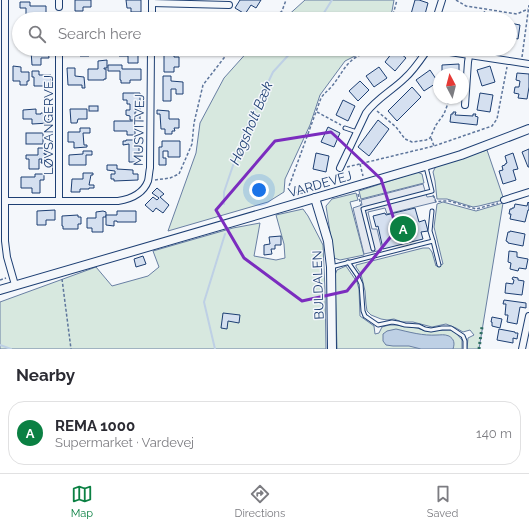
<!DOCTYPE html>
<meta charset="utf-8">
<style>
:root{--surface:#fff;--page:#f2f2f3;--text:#2b2b33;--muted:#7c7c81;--line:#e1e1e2;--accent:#0b8043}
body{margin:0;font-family:Raleway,sans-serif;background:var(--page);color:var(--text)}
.compass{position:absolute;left:433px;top:68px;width:36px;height:36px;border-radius:50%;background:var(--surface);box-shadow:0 1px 3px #0004;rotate:353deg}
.you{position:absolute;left:259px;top:190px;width:14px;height:14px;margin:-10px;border:3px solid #fff;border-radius:50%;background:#1a73e8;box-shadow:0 0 0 6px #1a73e833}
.badge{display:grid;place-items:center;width:26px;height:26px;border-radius:50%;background:var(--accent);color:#fff;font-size:13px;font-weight:700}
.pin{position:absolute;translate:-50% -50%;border:2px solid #fff;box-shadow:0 1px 4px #0006}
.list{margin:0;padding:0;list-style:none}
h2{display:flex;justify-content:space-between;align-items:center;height:52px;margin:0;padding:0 16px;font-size:17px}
h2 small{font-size:13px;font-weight:400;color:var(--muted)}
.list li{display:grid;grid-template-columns:26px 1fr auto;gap:12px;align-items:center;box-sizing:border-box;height:64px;margin:0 8px 8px;padding:0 8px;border:1px solid var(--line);border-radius:16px}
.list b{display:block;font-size:15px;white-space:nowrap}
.list p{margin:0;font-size:13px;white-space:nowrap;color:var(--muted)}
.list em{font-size:13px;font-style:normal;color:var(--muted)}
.icon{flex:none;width:22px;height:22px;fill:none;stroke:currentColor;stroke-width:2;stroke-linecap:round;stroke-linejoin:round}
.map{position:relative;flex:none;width:529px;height:349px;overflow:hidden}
.search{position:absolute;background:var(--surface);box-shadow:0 1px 3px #0004;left:12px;right:12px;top:12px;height:44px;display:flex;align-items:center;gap:10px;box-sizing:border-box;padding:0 14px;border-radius:22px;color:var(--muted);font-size:15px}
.sheet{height:124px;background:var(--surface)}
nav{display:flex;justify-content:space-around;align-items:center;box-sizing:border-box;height:56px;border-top:1px solid var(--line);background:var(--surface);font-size:11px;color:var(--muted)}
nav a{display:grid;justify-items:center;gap:2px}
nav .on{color:var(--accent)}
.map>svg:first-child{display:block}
.green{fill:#d7e8df;stroke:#687fa3}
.parking{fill:#e3e8f0;stroke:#687fa3}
.water{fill:#bed0e5;stroke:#687fa3}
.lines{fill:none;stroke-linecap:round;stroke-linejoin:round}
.stream{stroke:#bed0e5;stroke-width:2}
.building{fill:#d5e0f0;stroke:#1d3f73}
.service-casing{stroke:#1d3f73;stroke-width:5}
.minor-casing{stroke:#1d3f73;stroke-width:8}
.tertiary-casing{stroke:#1d3f73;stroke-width:10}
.path{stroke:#5e769c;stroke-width:1.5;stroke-dasharray:3 2;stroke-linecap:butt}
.service{stroke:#f4f7fb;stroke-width:3}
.minor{stroke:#f4f7fb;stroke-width:6}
.tertiary{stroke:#f4f7fb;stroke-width:8}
.hedge{stroke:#2c6c60;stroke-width:3;stroke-dasharray:2 3;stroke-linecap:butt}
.marked{fill:none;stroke:#7b2cbf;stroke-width:3;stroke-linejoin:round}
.labels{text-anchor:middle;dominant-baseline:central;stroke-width:3;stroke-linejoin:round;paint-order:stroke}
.street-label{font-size:13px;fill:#1d3f73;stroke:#f4f7fb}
.water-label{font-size:14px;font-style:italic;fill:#1d3f73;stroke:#f4f7fb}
</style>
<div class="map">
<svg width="529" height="349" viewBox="0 0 529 349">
<rect width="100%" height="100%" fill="#f4f7fb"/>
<!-- green -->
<g class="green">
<path d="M 305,0 L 394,0 L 392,11 L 388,19 L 284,19 Z"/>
<path d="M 250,49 L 365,49 L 361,53 L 345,61 L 320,95 L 310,125 L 285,179 L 284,192 L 268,202 L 168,231 L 196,153 L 200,123 L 224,78 Z"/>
<path d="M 487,150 L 503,197 L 503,200 L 479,206 L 473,207 L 447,199 L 437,199 L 435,181 L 433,172 L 436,166 Z"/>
<path d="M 417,172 L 422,174 L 424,183 L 361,199 L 359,191 Z"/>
<path d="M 356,193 L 358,200 L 350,202 L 364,255 L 340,260 L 334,258 L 326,206 L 332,199 Z"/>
<path d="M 443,202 L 476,211 L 503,203 L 479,349 L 467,349 L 468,338 L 474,335 L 470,330 L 463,332 L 456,328 L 446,324 L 432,327 L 413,322 L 402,322 L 394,319 L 387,320 L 381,319 L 371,315 L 367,311 L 366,304 L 365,291 L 361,274 L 356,267 L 356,265 L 423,248 L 429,248 L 432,252 L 436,266 L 443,264 L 434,227 L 437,204 Z"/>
<path d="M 303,209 L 308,216 L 323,245 L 325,290 L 326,349 L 0,349 L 0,302 L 96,267 L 112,286 L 148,276 L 159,267 L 153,251 L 233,228 L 260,223 L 254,256 L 276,260 L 285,258 L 284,244 L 276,215 Z"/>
<path d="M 346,266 L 357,282 L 359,289 L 360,316 L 374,326 L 375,334 L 379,333 L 382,327 L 389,325 L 396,325 L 417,328 L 426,331 L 449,330 L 454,331 L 457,334 L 462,340 L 462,349 L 337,349 L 335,275 L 337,270 Z"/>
</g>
<!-- parking -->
<path class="parking" d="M 423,184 L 427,197 L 434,196 L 436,202 L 387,214 L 385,208 L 368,212 L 372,229 L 377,229 L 382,250 L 364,254 L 353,208 L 362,205 L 361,200 Z"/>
<!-- water -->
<path class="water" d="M 396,329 C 409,332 423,336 437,335 C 441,335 444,334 449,336 C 454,339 455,343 453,349 L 421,349 L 409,346 L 393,346 L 386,345 L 383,341 L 383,334 L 387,331 Z"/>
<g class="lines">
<!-- stream -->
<g class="stream">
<path d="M 320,19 L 332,0"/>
<path d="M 224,204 L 224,192 L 244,133 L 273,72 L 294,49"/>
<path d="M 0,345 L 11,349"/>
<path d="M 215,349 L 204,302 L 225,234"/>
</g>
</g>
<!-- building -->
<g class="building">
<path d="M 75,0 L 91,0 L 91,7 L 83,7 L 83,11 L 75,11 Z"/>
<path d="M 126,0 L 141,0 L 141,12 L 131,12 L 131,8 L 127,8 Z"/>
<path d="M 240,0 L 261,0 L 256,8 L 251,5 L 245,14 L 235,8 Z"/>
<path d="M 415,0 L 419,0 L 428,3 L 424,18 L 411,14 Z"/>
<path d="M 20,2 L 30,2 L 30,6 L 46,6 L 46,17 L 36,17 L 36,19 L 28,19 L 28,17 L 26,17 L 26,8 L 20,8 Z"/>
<path d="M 176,15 L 185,16 L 185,19 L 165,19 L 166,16 L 176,16 Z"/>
<rect x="109" y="16" width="16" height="3"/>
<rect x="194" y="16" width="18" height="3"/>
<path d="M 510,23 L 520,25 L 518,39 L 510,37 Z"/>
<path d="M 21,49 L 48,49 L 49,58 L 41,58 L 41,65 L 32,65 L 31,50 Z"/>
<path d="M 64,49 L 89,49 L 89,56 L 80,56 L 80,53 L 64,53 Z"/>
<path d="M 119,49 L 138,49 L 138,63 L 128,63 L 128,56 L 119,56 Z"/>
<path d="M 166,49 L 176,49 L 176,50 L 169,50 L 169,54 L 174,54 L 174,57 L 179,57 L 179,67 L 174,67 L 174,72 L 164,72 L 164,54 L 166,54 Z"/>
<path d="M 395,49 L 406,58 L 395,71 L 385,62 Z"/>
<path d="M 107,60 L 107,68 L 104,68 L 104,69 L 106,69 L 106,79 L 104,79 L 104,80 L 88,80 L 88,69 L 98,69 L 98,61 Z"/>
<path d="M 459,64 L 459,74 L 442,74 L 442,65 Z"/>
<path d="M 108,65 L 122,65 L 122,69 L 141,69 L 141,80 L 130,80 L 130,83 L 121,83 L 121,80 L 120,80 L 120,71 L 108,71 Z"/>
<path d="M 13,66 L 21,67 L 21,72 L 29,72 L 29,81 L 27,81 L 27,85 L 20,85 L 20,81 L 13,81 Z"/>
<path d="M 490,66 L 495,82 L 482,86 L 477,70 Z"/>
<path d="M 379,67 L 387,78 L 374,87 L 366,76 Z"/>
<path d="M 67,68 L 75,68 L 75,76 L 84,77 L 85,88 L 82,88 L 82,85 L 68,85 Z"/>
<path d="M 430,70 L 438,82 L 424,91 L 416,80 Z"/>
<path d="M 32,71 L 39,71 L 39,75 L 51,75 L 51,86 L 34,86 L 34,77 L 32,77 Z"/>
<path d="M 517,73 L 529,74 L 529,87 L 527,99 L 518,98 L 519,94 L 514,93 L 515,87 L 519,87 L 520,81 L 516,80 Z"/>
<path d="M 163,76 L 171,76 L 171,81 L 183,82 L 183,94 L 176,94 L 176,89 L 171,89 L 171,101 L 163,101 Z"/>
<path d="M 360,81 L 369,90 L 358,101 L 349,91 Z"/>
<path d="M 412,87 L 421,97 L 397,121 L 388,111 Z"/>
<path d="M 123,93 L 140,93 L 140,111 L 135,112 L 135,115 L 140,115 L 140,120 L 130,120 L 130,116 L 126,115 L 126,110 L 130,110 L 130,104 L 127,104 L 127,100 L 123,100 Z"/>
<path d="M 480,93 L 493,95 L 490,112 L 477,110 Z"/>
<path d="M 343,100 L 355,106 L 348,121 L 336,115 Z"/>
<rect x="89" y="106" width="9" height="5"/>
<path d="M 36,109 L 36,114 L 41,114 L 41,113 L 48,113 L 49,123 L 32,124 L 32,119 L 23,119 L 23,110 Z"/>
<path d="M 70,109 L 87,109 L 87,119 L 78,119 L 77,123 L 71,123 Z"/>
<path d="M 157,110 L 169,111 L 169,119 L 179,119 L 179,128 L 174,128 L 175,131 L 172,131 L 172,134 L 165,134 L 165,129 L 161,129 L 160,114 L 157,114 Z"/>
<path d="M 453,112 L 456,112 L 455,115 L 473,116 L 473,114 L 476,114 L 475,116 L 478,117 L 477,125 L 450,122 L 451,114 L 453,114 Z"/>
<path d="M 378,120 L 389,129 L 369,156 L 358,147 Z"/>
<path d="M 114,121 L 135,121 L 135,135 L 127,135 L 127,131 L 114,131 Z"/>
<path d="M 328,127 L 340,133 L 334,147 L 321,142 Z"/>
<path d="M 80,128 L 90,128 L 90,133 L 83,133 L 84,145 L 87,145 L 87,147 L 74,148 L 74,142 L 68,142 L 68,132 L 80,132 Z"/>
<rect x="26" y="133" width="17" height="11"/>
<path d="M 126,140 L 135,140 L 135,143 L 139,143 L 139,162 L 129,162 L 129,144 L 123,145 L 123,141 L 126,141 Z"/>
<path d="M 162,141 L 180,141 L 180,157 L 168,157 L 168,151 L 163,151 L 163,158 L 166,158 L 166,165 L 159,165 L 159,147 L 162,147 Z"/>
<path d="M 38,148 L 48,148 L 48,153 L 44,153 L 44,154 L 47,155 L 47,163 L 41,163 L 42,159 L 39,159 L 39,169 L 29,169 L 29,159 L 26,159 L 26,155 L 38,155 Z"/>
<path d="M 529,149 L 529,167 L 528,167 L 522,152 Z"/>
<path d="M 83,151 L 92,151 L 92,155 L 86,155 L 86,165 L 69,165 L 69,155 L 83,154 Z"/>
<path d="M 316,153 L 329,156 L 326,172 L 313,169 Z"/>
<path d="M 513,153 L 518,169 L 513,170 L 516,180 L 503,184 L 499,171 L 503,170 L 502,166 L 505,165 L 505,164 L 507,163 L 505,156 Z"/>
<path d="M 107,165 L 117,165 L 117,169 L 133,170 L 133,174 L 138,174 L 138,180 L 114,181 L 114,179 L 111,179 L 111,174 L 115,174 L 115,171 L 107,170 Z"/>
<path d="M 83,173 L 93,173 L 93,175 L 91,175 L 89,185 L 94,185 L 94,188 L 89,188 L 89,189 L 80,189 L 80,192 L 71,192 L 72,179 L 83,179 Z"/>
<path d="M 35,174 L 44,174 L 44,180 L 40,180 L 40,193 L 32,193 L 32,188 L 21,188 L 21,177 L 35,177 Z"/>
<path d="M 157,188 L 164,194 L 160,197 L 169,205 L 163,213 L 156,208 L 153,212 L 145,205 L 153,197 L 157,200 L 159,198 L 152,193 Z"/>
<path d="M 528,202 L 529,203 L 529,210 L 528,210 L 525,222 L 510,219 L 511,214 L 509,214 L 510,209 L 512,209 L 512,208 L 514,208 L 515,204 L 527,206 Z"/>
<path d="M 415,208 L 419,222 L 425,220 L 428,231 L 421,232 L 423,239 L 383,249 L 378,226 L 376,227 L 373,216 L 385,213 L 386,215 Z"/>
<path d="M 55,210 L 55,220 L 46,220 L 46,225 L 37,225 L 37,211 Z"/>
<path d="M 103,211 L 106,212 L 106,217 L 103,217 L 103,232 L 92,232 L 92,228 L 87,228 L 87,218 L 96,218 L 96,212 Z"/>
<path d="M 117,211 L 136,211 L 136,222 L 117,222 L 117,221 L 114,221 L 114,226 L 106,225 L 106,215 L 117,215 Z"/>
<path d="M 78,215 L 78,217 L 81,217 L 81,224 L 78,224 L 78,229 L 63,229 L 63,226 L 62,226 L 62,216 Z"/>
<path d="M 510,231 L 525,234 L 523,246 L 508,243 L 508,242 L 506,241 L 508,232 L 510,232 Z"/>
<path d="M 281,236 L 281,245 L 275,245 L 275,249 L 271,249 L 272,254 L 264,255 L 264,245 L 270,244 L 269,237 Z"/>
<path d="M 509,251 L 517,252 L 517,257 L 528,259 L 526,269 L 519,268 L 518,271 L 510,269 L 511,263 L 508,262 Z"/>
<path d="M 143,256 L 146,264 L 136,267 L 134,259 Z"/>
<path d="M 513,277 L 518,278 L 518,280 L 524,281 L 522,295 L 505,293 L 506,283 L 513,284 L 514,280 L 512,279 Z"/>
<path d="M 504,300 L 526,303 L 526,308 L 520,307 L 517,324 L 507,322 L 508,315 L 505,315 L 506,304 L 503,304 Z"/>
<path d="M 223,313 L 240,315 L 239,323 L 228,321 L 227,329 L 221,328 Z"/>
<path d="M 492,317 L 502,319 L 500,328 L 492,326 L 492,322 L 491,322 Z"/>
<path d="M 499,329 L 515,332 L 515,333 L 518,333 L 517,339 L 513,338 L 513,343 L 497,340 Z"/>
</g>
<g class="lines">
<defs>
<g id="service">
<path d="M 345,128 L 357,132"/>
<path d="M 432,211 L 430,231 L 433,241"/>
<path d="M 373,249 L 363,209 L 432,191 L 426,167"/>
<path d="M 348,262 L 357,275 L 361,284 L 363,311 L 365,316 L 378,325 L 392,322 L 398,323 L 405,325 L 419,326 L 425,329 L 431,330 L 442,328 L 451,328 L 463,336 L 465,341 L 465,349"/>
<path d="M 331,267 L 433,241 L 439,265"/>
</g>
<g id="minor">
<path d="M 5,0 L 5,241 L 7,257 L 15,285"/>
<path d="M 59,0 L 59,7"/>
<path d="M 152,3 L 229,5"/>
<path d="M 152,19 L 152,1"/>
<path d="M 436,19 L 442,0"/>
<path d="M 59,49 L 59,200"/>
<path d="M 430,49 L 529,64"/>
<path d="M 465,105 L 468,62 L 469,56"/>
<path d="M 340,168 L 366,113 C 376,99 393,90 405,78 C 414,70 421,59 428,49"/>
<path d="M 504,200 L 529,192"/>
<path d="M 5,201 L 118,201 C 131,199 143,194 148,181 C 149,177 149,172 150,168 L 151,49"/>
<path d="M 522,349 L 529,316"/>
</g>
<g id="tertiary">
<path d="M 315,198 L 328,241 L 331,267 L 332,349"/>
<path d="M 0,290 L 425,166 L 461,155 L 529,129"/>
</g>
</defs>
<!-- service casing -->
<use href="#service" class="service-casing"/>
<!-- minor casing -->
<use href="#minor" class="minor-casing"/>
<!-- tertiary casing -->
<use href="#tertiary" class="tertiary-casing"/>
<!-- path -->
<g class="path">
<path d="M 456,0 L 466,6 L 517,14 L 528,9"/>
<path d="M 56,13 L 56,19"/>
<path d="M 272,19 L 282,11 L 286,0"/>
<path d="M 391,19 L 394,11 L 397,0"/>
<path d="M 483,19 L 485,9"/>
<path d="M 407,49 L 417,56"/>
<path d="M 522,57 L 529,5"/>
<path d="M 377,111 L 396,127 L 405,139 L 412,142 L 426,140 L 430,138 L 436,125 L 444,114 L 450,98"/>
<path d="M 317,112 L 341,125"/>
<path d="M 431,138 L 434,146"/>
<path d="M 360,164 L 363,176"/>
<path d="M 347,167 L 434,146 L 492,126 L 497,119 L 507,67"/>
<path d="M 155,180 L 170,178 L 179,174 L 192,144 L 194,123 L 203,85 L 227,54 L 233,49"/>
<path d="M 303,193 L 290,192 L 288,189 L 321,98 C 324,93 328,91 332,86 C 339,78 343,68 351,61 C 356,56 364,54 369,49"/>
<path d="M 358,194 L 361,205"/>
<path d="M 433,195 L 436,202 L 442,201 L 449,201 L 476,209 L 498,203"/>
<path d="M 62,279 L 71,349"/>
<path d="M 0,280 L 6,278"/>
</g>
<!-- service -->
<use href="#service" class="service"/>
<!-- minor -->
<use href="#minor" class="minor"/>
<!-- tertiary -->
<use href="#tertiary" class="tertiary"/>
<!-- hedge -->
<path class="hedge" d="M 479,349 L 482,327"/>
</g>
<!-- marked area -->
<path class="marked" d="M 331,132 L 381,179 L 397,229 L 347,291 L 302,301 L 244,258 L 216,210 L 275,141 Z"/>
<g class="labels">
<!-- street labels -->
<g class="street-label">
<text transform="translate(48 125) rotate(-90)">LØVSANGERVEJ</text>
<text transform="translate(139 130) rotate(-89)">MUSVITVEJ</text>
<text transform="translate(320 184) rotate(-16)">VARDEVEJ</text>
<text transform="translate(318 285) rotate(-92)">BULDALEN</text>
</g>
<!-- water labels -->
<g class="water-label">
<text transform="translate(251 123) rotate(-67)">Høgsholt Bæk</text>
</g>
</g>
</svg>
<svg class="compass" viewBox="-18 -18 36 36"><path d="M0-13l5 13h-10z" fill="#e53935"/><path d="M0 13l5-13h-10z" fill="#7c7c81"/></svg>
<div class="you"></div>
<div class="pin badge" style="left:403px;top:229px">A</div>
<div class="search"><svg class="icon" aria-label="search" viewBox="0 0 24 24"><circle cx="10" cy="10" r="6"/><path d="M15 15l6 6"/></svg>Search here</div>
</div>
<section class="sheet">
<h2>Nearby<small></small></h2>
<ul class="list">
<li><span class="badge">A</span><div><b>REMA 1000</b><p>Supermarket · Vardevej</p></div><em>140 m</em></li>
</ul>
</section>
<nav>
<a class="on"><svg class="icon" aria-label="map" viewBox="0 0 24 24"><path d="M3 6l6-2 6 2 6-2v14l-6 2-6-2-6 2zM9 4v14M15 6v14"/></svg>Map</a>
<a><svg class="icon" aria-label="directions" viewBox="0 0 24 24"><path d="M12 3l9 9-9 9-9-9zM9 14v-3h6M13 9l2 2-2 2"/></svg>Directions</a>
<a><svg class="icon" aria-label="saved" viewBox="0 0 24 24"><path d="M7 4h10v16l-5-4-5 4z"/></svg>Saved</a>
</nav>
